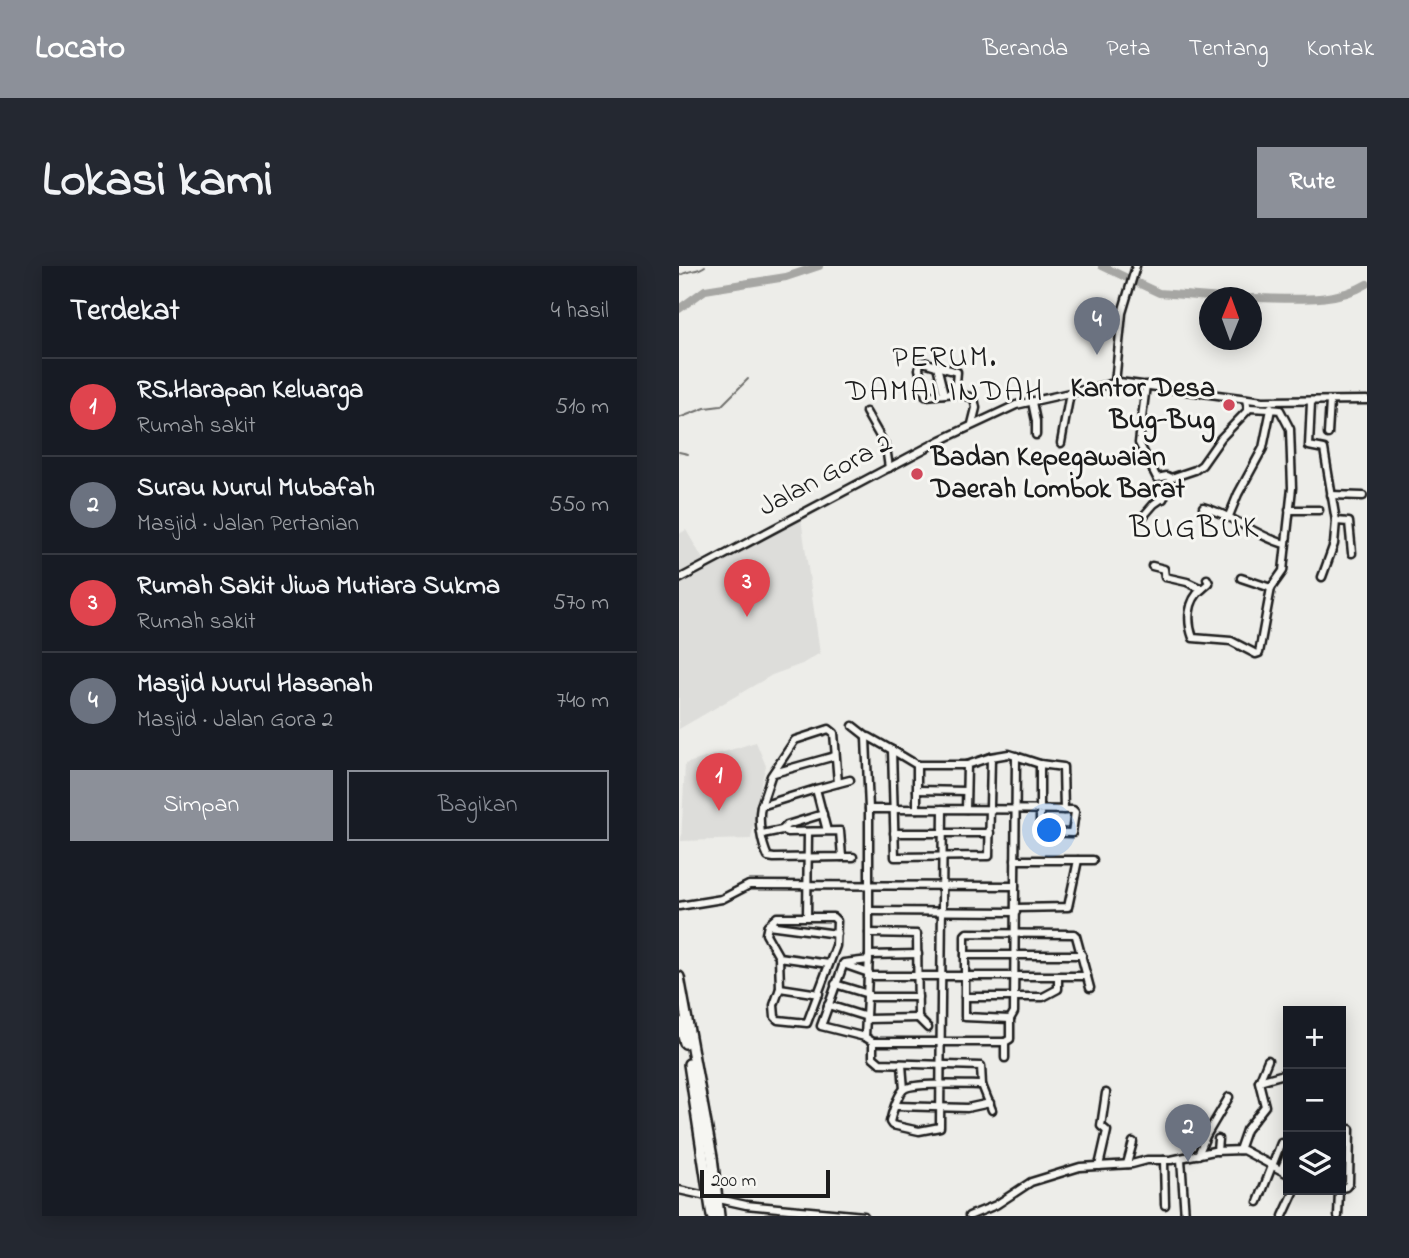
<!DOCTYPE html>
<html lang="id">
<meta charset="utf-8">
<style>
:root{--surface:#171b24;--page:#242831;--text:#f1f3f6;--muted:#9ea1a6;--line:#363941;--accent:#8c9099}
body{margin:0;font-family:"Indie Flower",sans-serif;background:var(--page);color:var(--text)}
.controls{position:absolute;right:21px;bottom:21px;display:grid;overflow:hidden;border-radius:0px;box-shadow:0 4px 18px #0003}
.controls button{width:63px;height:63px;display:grid;place-items:center;padding:0;border:0;border-bottom:2px solid var(--line);background:var(--surface);color:var(--text);font:35px sans-serif}
.compass{position:absolute;left:520px;top:21px;width:63px;height:63px;border-radius:50%;background:var(--surface);box-shadow:0 4px 18px #0003;rotate:1deg}
.scale{position:absolute;left:21px;bottom:18px;width:130px;box-sizing:border-box;padding-left:7px;border:4px solid #1c1c1c;border-top:0;font-size:19px;line-height:24px;white-space:nowrap;color:#1c1c1c;-webkit-text-stroke:5px #f6f6f2;paint-order:stroke}
.you{position:absolute;left:371px;top:565px;width:24px;height:24px;margin:-18px;border:5px solid #fff;border-radius:50%;background:#1a73e8;box-shadow:0 0 0 10px #1a73e833}
.badge{display:grid;place-items:center;width:46px;height:46px;border-radius:50%;background:var(--accent);color:#fff;font-size:23px;font-weight:700}
.pin{position:absolute;translate:-50% -58px;filter:drop-shadow(0 2px 4px #0008)}
.pin::after{content:'';position:absolute;top:37px;width:24px;height:21px;background:inherit;clip-path:polygon(0 0,100% 0,50% 100%)}
.list{margin:0;padding:0;list-style:none}
h2{display:flex;justify-content:space-between;align-items:center;height:91px;margin:0;padding:0 28px;font-size:30px}
h2 small{font-size:23px;font-weight:400;color:var(--muted)}
.list li{display:grid;grid-template-columns:46px 1fr auto;gap:21px;align-items:center;box-sizing:border-box;height:98px;padding:0 28px;border-top:2px solid var(--line)}
.list b{display:block;font-size:26px;white-space:nowrap}
.list p{margin:0;font-size:23px;white-space:nowrap;color:var(--muted)}
.list em{font-size:23px;font-style:normal;color:var(--muted)}
.actions{display:flex;gap:14px;padding:21px 28px}
.actions a{flex:1;padding:16px 0;border:2px solid var(--accent);border-radius:0px;text-align:center;font-size:24px;color:var(--accent)}
.actions .main{background:var(--accent);color:#fff}
.icon{flex:none;width:38px;height:38px;fill:none;stroke:currentColor;stroke-width:2;stroke-linecap:round;stroke-linejoin:round}
.map{position:relative;flex:none;width:688px;height:950px;overflow:hidden;border-radius:0px}
header{display:flex;align-items:center;gap:42px;box-sizing:border-box;height:98px;padding:0 35px;background:var(--accent);color:#fff}
header strong{font-size:33px}
nav{display:flex;gap:38px;margin-inline-start:auto;font-size:24px}
.intro{display:flex;align-items:center;justify-content:space-between;box-sizing:border-box;height:168px;padding:0 42px}
h1{margin:0;font-size:49px}
.button{padding:18px 32px;border-radius:0px;background:var(--accent);color:#fff;font-size:24px;font-weight:700}
main{display:flex;gap:42px;padding:0 42px}
aside{flex:1;background:var(--surface);border-radius:0px;box-shadow:0 4px 18px #0003}
.map>svg:first-child{display:block}
.built{fill:#ddddda}
.lines{fill:none;stroke-linecap:round;stroke-linejoin:round}
.stream{stroke:#6f6f6d;stroke-width:2}
.river{stroke:#a6a6a3;stroke-width:8}
.minor-casing{stroke:#1c1c1c;stroke-width:11}
.highway-casing{stroke:#1c1c1c;stroke-width:14}
.minor{stroke:#f6f6f2;stroke-width:6}
.highway{stroke:#f6f6f2;stroke-width:9}
.poi-dot{fill:#d1495b;stroke:#f6f6f2;stroke-width:2.5}
.labels{text-anchor:middle;dominant-baseline:central;stroke-width:6;stroke-linejoin:round;paint-order:stroke}
.poi-label{font-size:28px;font-weight:bold;fill:#1c1c1c;stroke:#f6f6f2;text-anchor:end}
.street-label{font-size:28px;fill:#1c1c1c;stroke:#f6f6f2}
.neighbourhood-label{font-size:30px;letter-spacing:2px;fill:#1c1c1c;stroke:#f6f6f2}
.quarter-label{font-size:32px;letter-spacing:2px;fill:#1c1c1c;stroke:#f6f6f2}
</style>
<header>
<strong>Locato</strong>
<nav><a>Beranda</a><a>Peta</a><a>Tentang</a><a>Kontak</a></nav>
</header>
<div class="intro"><h1>Lokasi kami</h1><a class="button">Rute</a></div>
<main>
<aside>
<h2>Terdekat<small>4 hasil</small></h2>
<ul class="list">
<li><span class="badge" style="background:#e0444e">1</span><div><b>RS.Harapan Keluarga</b><p>Rumah sakit</p></div><em>510 m</em></li>
<li><span class="badge" style="background:#6b7280">2</span><div><b>Surau Nurul Mubafah</b><p>Masjid · Jalan Pertanian</p></div><em>550 m</em></li>
<li><span class="badge" style="background:#e0444e">3</span><div><b>Rumah Sakit Jiwa Mutiara Sukma</b><p>Rumah sakit</p></div><em>570 m</em></li>
<li><span class="badge" style="background:#6b7280">4</span><div><b>Masjid Nurul Hasanah</b><p>Masjid · Jalan Gora 2</p></div><em>740 m</em></li>
</ul>
<div class="actions"><a class="main">Simpan</a><a>Bagikan</a></div>
</aside>
<div class="map">
<svg width="688" height="950" viewBox="0 0 688 950">
<rect width="100%" height="100%" fill="#edede9"/>
<filter id="ink" filterUnits="userSpaceOnUse"><feTurbulence type="fractalNoise" baseFrequency=".0143" numOctaves="2"/><feDisplacementMap in="SourceGraphic" scale="14" xChannelSelector="R" yChannelSelector="G"/><feConvolveMatrix kernelMatrix="1 2 1 2 8 2 1 2 1" color-interpolation-filters="sRGB"/></filter>
<g filter="url(#ink)">
<!-- built -->
<g class="built">
<path d="M 122,252 L 141,387 L 123,398 L 93,409 L 0,463 L 0,315 Z"/>
<path d="M 7,264 L 25,295 L 0,309 L 0,268 Z"/>
<path d="M 77,476 L 87,500 L 82,517 L 72,573 L 2,575 L 6,498 Z"/>
</g>
<g class="lines">
<!-- stream -->
<g class="stream">
<path d="M 0,10 C 9,4 18,6 26,0"/>
<path d="M 0,152 L 26,142 L 42,140 L 69,113"/>
<path d="M 0,186 L 9,188"/>
</g>
<!-- river -->
<g class="river">
<path d="M 423,0 L 480,27 L 543,32"/>
<path d="M 572,32 C 610,32 655,38 688,18"/>
<path d="M 0,43 L 26,24 L 107,11 L 140,0"/>
</g>
<defs>
<g id="minor">
<path d="M 258,100 L 265,128"/>
<path d="M 436,117 L 443,47 L 457,0"/>
<path d="M 467,119 L 460,177 L 478,212 L 488,210 L 492,212 L 516,204 L 523,199 L 542,172 L 569,144 L 567,133"/>
<path d="M 276,127 L 278,106 L 241,95 L 240,103 L 247,130 L 276,127 L 295,132 L 297,142 L 293,158"/>
<path d="M 353,136 L 357,155 L 357,169"/>
<path d="M 632,136 L 630,180 L 645,183 L 657,255 L 655,278 L 643,311"/>
<path d="M 569,142 L 592,143 L 592,141"/>
<path d="M 187,146 L 207,181 L 210,202"/>
<path d="M 649,168 L 651,135"/>
<path d="M 382,177 L 391,127"/>
<path d="M 652,229 L 684,230"/>
<path d="M 484,233 L 492,212"/>
<path d="M 524,241 C 554,249 578,271 606,278"/>
<path d="M 610,244 L 640,244"/>
<path d="M 462,253 L 475,238 L 485,231"/>
<path d="M 657,255 L 670,256 L 673,287"/>
<path d="M 473,300 L 485,303 L 486,311 L 508,316 L 523,323 C 508,335 508,356 514,372 L 552,375 L 577,388 L 580,387 L 592,322 L 604,305 L 613,222 L 611,163 L 601,144 L 592,143 L 584,182 L 559,228 L 550,250"/>
<path d="M 562,312 L 592,322"/>
<path d="M 0,313 L 262,174 L 337,139 L 440,116 L 584,135 L 688,134"/>
<path d="M 523,323 L 530,317 L 528,313"/>
<path d="M 174,460 L 188,471"/>
<path d="M 312,491 L 330,488 L 361,498 L 384,501 L 385,544"/>
<path d="M 238,499 L 288,499"/>
<path d="M 95,507 L 156,490"/>
<path d="M 137,523 L 171,514"/>
<path d="M 238,524 L 287,525"/>
<path d="M 82,540 L 92,510 L 116,474 L 150,463 L 155,467 L 159,517"/>
<path d="M 190,543 C 258,543 326,543 394,544 L 396,546 L 393,567 L 361,566 L 361,498"/>
<path d="M 238,543 L 238,499 L 213,484 L 216,591 L 310,590 L 312,491 L 288,499 L 287,543"/>
<path d="M 264,543 C 262,649 262,755 261,861 L 240,865 L 213,859 L 211,856 C 213,847 218,831 224,824 C 231,816 289,819 303,819 L 313,844"/>
<path d="M 103,564 L 108,566 L 161,565 L 163,591 L 95,592 L 89,591 C 82,576 79,555 82,540 L 137,523 L 148,565"/>
<path d="M 215,567 L 311,567"/>
<path d="M 83,568 L 103,564 L 108,559 L 144,548"/>
<path d="M 163,591 L 174,591"/>
<path d="M 336,594 L 399,594 L 389,641 L 337,642"/>
<path d="M 399,594 L 414,594"/>
<path d="M 0,640 L 43,633 L 70,619 L 336,620"/>
<path d="M 190,645 L 337,646"/>
<path d="M 98,651 L 154,651 L 158,655 L 157,680 L 128,757 L 99,754 L 96,751 L 95,739 L 101,722 L 100,691 L 87,668 L 89,659 Z"/>
<path d="M 128,651 L 129,566"/>
<path d="M 89,659 L 158,668"/>
<path d="M 190,667 L 238,668 L 239,752 L 249,762"/>
<path d="M 190,689 L 239,688"/>
<path d="M 286,689 L 403,689"/>
<path d="M 100,691 L 150,698"/>
<path d="M 190,694 L 165,697 L 142,760 L 186,771 L 194,776 L 326,776"/>
<path d="M 164,698 L 190,707"/>
<path d="M 190,710 L 408,710"/>
<path d="M 156,718 L 189,728"/>
<path d="M 101,722 L 140,728"/>
<path d="M 189,731 L 239,731"/>
<path d="M 286,731 L 364,731 L 379,723 L 379,710"/>
<path d="M 149,739 L 188,751"/>
<path d="M 188,753 L 239,752"/>
<path d="M 331,753 L 286,751 L 286,669 L 288,667 L 395,668 L 397,670 L 411,722"/>
<path d="M 186,771 L 190,689 L 190,543 L 187,472 L 190,471 L 213,484"/>
<path d="M 194,776 L 194,791 L 201,797 L 302,800 L 303,819"/>
<path d="M 326,792 L 326,776 L 331,773 L 331,753 L 335,746 L 337,490"/>
<path d="M 223,799 L 225,823"/>
<path d="M 580,815 L 609,807"/>
<path d="M 217,840 L 288,842 L 311,837"/>
<path d="M 560,884 L 567,864 L 586,840 L 580,816 L 589,794"/>
<path d="M 538,885 L 539,873"/>
<path d="M 519,889 L 527,870 L 550,831"/>
<path d="M 502,893 L 506,950"/>
<path d="M 485,894 L 486,939"/>
<path d="M 448,898 L 454,876"/>
<path d="M 420,900 L 428,865 L 422,860 L 427,827"/>
<path d="M 602,904 L 609,888"/>
<path d="M 662,922 L 667,921 L 670,917 L 671,863"/>
<path d="M 0,924 L 32,931"/>
<path d="M 40,933 L 67,939 L 185,950"/>
<path d="M 579,936 L 602,877"/>
<path d="M 290,950 L 317,939 L 352,916 L 401,901 L 453,898 L 468,894 L 492,894 L 535,885 L 564,884 L 609,908"/>
<path d="M 604,950 L 616,924"/>
<path d="M 659,950 L 660,924"/>
</g>
<g id="highway">
<path d="M 0,711 L 33,891 L 40,950"/>
<path d="M 0,756 L 6,777"/>
<path d="M 10,798 L 33,950"/>
</g>
</defs>
<!-- minor casing -->
<use href="#minor" class="minor-casing"/>
<!-- highway casing -->
<use href="#highway" class="highway-casing"/>
<!-- minor -->
<use href="#minor" class="minor"/>
<!-- highway -->
<use href="#highway" class="highway"/>
</g>
</g>
<!-- markers -->
<g class="poi-dot">
<circle cx="550" cy="139" r="7"/>
<circle cx="238" cy="208" r="7"/>
</g>
<g class="labels">
<!-- poi labels -->
<g class="poi-label">
<text x="536" y="123">Kantor Desa<tspan x="536" dy="32">Bug-Bug</tspan></text>
<text x="252" y="192" text-anchor="start">Badan Kepegawaian<tspan x="252" dy="32">Daerah Lombok Barat</tspan></text>
</g>
<!-- street labels -->
<g class="street-label">
<text transform="translate(147 210) rotate(-28)">Jalan Gora 2</text>
</g>
<!-- neighbourhood labels -->
<g class="neighbourhood-label">
<text x="266" y="93">PERUM.<tspan x="266" dy="34">DAMAI INDAH</tspan></text>
</g>
<!-- quarter labels -->
<g class="quarter-label">
<text x="516" y="263">BUGBUK</text>
</g>
</g>
</svg>
<div class="controls">
<button>+</button>
<button>−</button>
<button><svg class="icon" aria-label="layers" viewBox="0 0 24 24"><path d="M12 4l9 5-9 5-9-5zM3 14l9 5 9-5"/></svg></button>
</div>
<svg class="compass" viewBox="-18 -18 36 36"><path d="M0-13l5 13h-10z" fill="#e53935"/><path d="M0 13l5-13h-10z" fill="#9ea1a6"/></svg>
<div class="scale">200 m</div>
<div class="you"></div>
<div class="pin badge" style="left:40px;top:545px;background:#e0444e">1</div>
<div class="pin badge" style="left:509px;top:896px;background:#6b7280">2</div>
<div class="pin badge" style="left:68px;top:351px;background:#e0444e">3</div>
<div class="pin badge" style="left:418px;top:89px;background:#6b7280">4</div>
</div>
</main>
